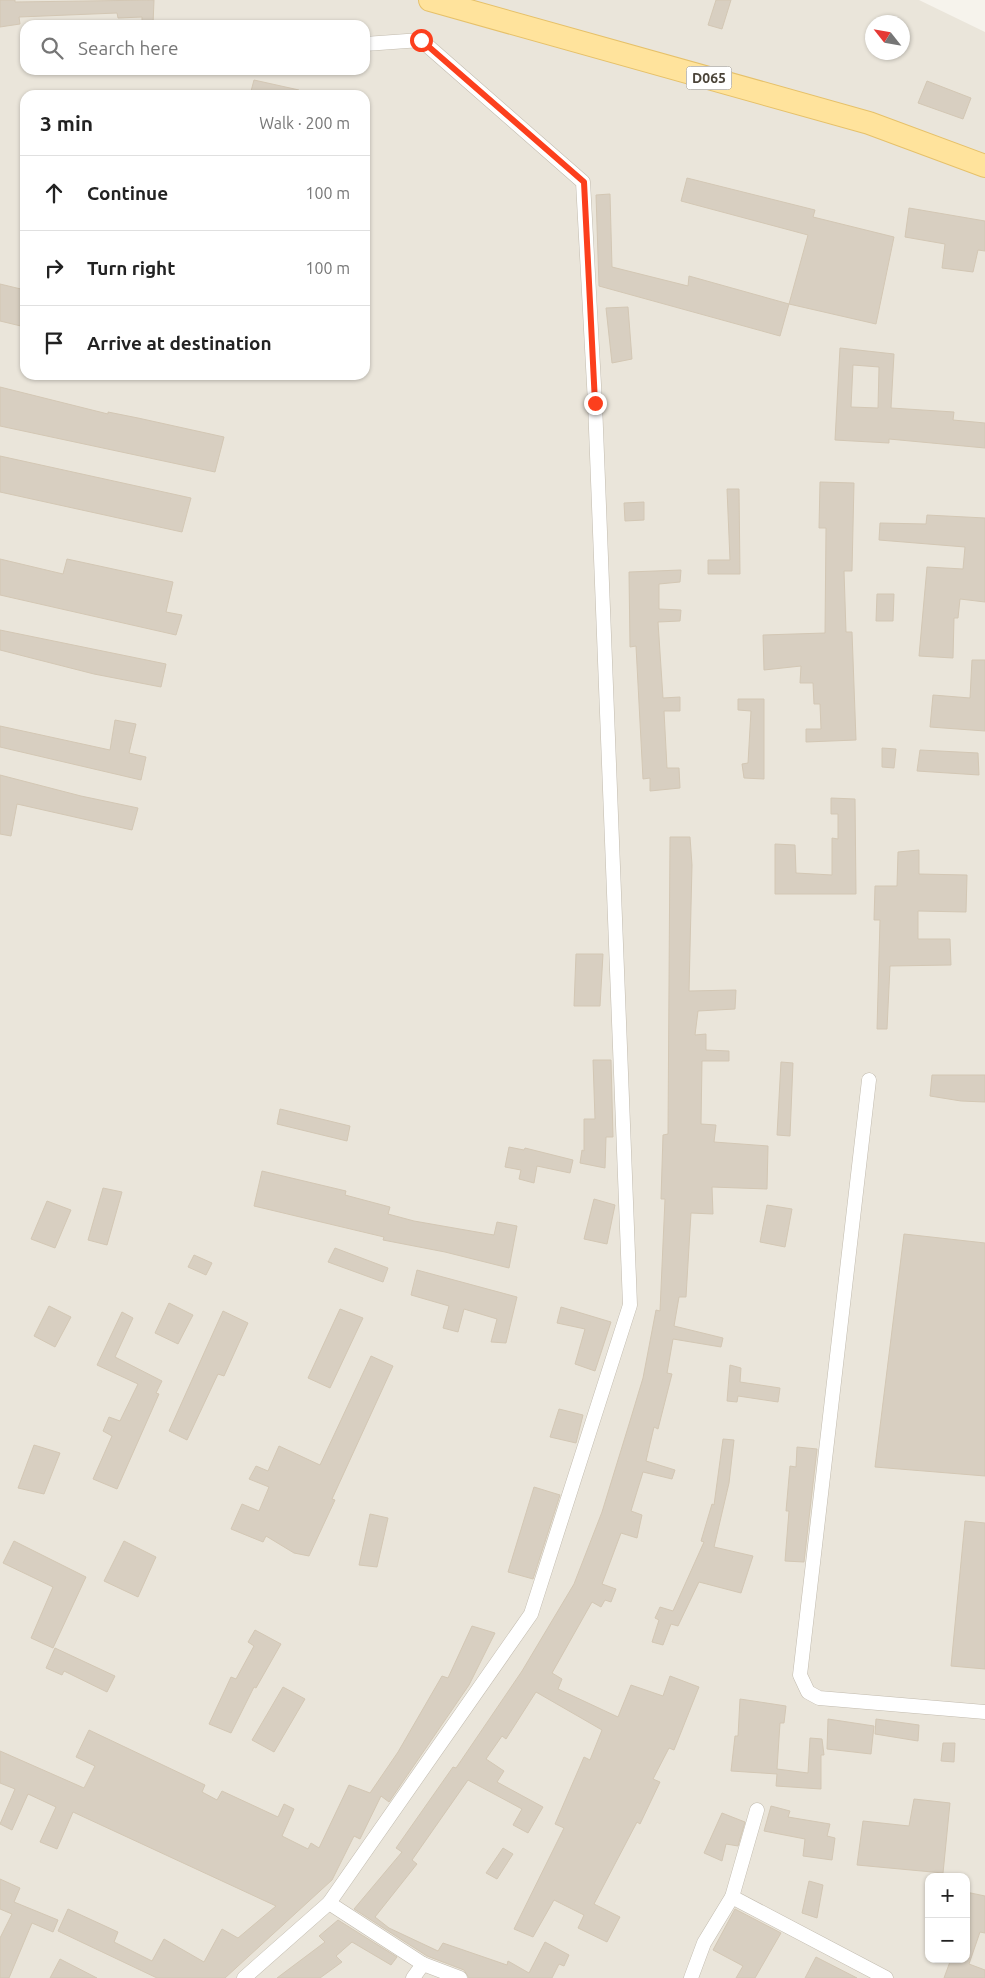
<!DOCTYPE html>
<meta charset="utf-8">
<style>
:root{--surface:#fff;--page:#f2f2f2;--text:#222;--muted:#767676;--line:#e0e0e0}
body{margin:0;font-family:Ubuntu,sans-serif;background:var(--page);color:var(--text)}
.controls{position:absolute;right:15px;bottom:15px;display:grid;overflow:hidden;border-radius:10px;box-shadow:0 1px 4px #0004}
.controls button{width:45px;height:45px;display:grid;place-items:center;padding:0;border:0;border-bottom:1px solid var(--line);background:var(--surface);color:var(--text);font:25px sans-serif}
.compass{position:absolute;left:865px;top:15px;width:45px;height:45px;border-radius:50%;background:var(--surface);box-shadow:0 1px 4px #0004;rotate:301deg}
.stop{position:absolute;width:15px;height:15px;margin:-11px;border:4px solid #fc3f1d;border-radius:50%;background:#fff}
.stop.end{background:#fc3f1d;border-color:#fff;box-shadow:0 1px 5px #0008}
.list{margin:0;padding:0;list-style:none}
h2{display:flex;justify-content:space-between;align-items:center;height:65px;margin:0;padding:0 20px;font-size:21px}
h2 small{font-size:16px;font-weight:400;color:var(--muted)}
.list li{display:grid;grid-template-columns:32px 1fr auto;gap:15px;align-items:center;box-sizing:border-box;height:75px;padding:0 20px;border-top:1px solid var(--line)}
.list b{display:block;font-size:19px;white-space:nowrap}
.list em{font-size:16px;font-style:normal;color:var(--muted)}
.icon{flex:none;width:28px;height:28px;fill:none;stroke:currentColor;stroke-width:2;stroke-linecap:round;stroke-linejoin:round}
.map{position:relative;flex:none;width:985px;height:1978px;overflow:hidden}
.search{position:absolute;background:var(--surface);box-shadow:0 1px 4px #0004;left:20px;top:20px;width:350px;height:55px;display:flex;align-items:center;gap:12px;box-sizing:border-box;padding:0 18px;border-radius:15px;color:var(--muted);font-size:19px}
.panel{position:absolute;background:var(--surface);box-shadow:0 1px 4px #0004;left:20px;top:90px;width:350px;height:290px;border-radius:15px}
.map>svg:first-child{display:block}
.residential{fill:#eae5da;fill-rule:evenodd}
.building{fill:#d8cfc1;stroke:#d3c7b4;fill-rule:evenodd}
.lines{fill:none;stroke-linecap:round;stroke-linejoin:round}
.minor-casing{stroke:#c2bbae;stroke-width:15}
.primary-casing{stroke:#e6c16a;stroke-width:24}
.minor{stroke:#fff;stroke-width:14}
.primary{stroke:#ffe39c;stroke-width:22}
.route{stroke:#fc3f1d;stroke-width:6}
.labels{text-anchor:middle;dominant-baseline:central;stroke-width:4.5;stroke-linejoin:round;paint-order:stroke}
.shield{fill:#fff;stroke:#817c74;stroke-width:1}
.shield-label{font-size:14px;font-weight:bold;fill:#4b4439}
</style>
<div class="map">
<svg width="985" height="1978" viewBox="0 0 985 1978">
<rect width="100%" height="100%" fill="#f6f3ec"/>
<!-- residential -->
<path class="residential" d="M 0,0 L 919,0 L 985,32 L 985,1978 L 0,1978 ZM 872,22 L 902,22 L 902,52 L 872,52 ZM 25,25 L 365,25 L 365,70 L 25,70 ZM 25,95 L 365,95 L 365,375 L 25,375 ZM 929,1877 L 966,1877 L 966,1959 L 929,1959 Z"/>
<!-- building -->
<g class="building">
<path d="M 0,0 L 15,0 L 15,2 L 154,0 L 153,25 L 142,25 L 142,17 L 118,18 L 117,13 L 19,17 L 20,24 L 0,27 Z"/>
<path d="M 716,0 L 731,0 L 722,29 L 708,25 Z"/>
<path d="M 254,80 L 299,90 L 298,95 L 250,95 Z"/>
<path d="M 927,81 L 971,98 L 963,119 L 918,103 Z"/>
<path d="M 687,178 L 815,210 L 813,217 L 894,237 L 876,324 L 789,304 L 808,235 L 681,201 Z"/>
<path d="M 610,194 L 612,267 L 688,286 L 689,276 L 789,304 L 780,336 L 599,286 L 596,195 Z"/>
<path d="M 909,208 L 985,221 L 985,251 L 978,250 L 973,272 L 942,268 L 945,244 L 905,237 Z"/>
<path d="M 0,284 L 25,290 L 25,327 L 0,321 Z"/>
<path d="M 628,307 L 632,359 L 612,363 L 606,308 Z"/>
<path d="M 840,348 L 894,354 L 891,408 L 954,412 L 953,420 L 985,423 L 985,448 L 889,439 L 889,443 L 835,440 ZM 853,365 L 879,367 L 878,408 L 851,407 Z"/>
<path d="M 0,387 L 108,414 L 108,412 L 138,418 L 224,437 L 215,472 L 0,426 Z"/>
<path d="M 0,456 L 191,498 L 182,532 L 0,492 Z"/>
<path d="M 820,482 L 854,483 L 852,571 L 844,571 L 846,632 L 852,632 L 856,740 L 806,742 L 806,729 L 821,729 L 820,704 L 814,704 L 813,683 L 800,683 L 801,666 L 764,670 L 763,635 L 825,633 L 826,528 L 819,528 Z"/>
<path d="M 727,489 L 739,489 L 740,574 L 708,574 L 708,560 L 730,560 Z"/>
<path d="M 644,502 L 644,520 L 625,521 L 624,503 Z"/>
<path d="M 927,515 L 985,518 L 985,602 L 960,599 L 958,618 L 954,618 L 953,658 L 919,656 L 927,567 L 963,569 L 965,547 L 879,540 L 880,523 L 926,524 Z"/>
<path d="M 0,559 L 63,574 L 67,559 L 173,582 L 166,612 L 182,615 L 176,635 L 0,595 Z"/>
<path d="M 681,570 L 680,582 L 659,584 L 659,609 L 681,610 L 680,621 L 658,622 L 663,698 L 680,697 L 680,711 L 664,711 L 667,768 L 679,768 L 680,788 L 650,791 L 650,778 L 643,779 L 636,646 L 630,647 L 629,572 Z"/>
<path d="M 877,594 L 894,594 L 893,621 L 876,621 Z"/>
<path d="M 0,630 L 166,664 L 161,687 L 94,674 L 0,650 Z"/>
<path d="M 972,660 L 985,660 L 985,731 L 930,727 L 933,695 L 970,698 Z"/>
<path d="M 738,699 L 764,699 L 764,779 L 744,778 L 742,764 L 748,763 L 751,711 L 738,710 Z"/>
<path d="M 115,720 L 136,724 L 129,753 L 146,757 L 141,780 L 0,747 L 0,726 L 110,750 Z"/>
<path d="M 882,748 L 896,749 L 894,768 L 882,767 Z"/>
<path d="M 920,750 L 978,753 L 979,775 L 917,771 Z"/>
<path d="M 0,775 L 81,796 L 138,808 L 132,830 L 17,804 L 11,836 L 0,834 Z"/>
<path d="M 831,798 L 855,799 L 856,894 L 775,894 L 775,844 L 795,845 L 796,873 L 832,875 L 832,838 L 838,839 L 838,814 L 831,814 Z"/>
<path d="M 670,837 L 690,837 L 692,865 L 689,991 L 736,990 L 735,1009 L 698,1011 L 695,1035 L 706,1034 L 706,1050 L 729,1051 L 729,1061 L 702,1061 L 701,1124 L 716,1125 L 714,1142 L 768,1146 L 767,1189 L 712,1187 L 713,1214 L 691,1213 L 686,1297 L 679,1297 L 674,1326 L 723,1338 L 721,1347 L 673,1339 L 667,1373 L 672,1374 L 658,1429 L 654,1427 L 646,1461 L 675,1470 L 672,1479 L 643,1472 L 631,1511 L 642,1515 L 637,1538 L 621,1533 L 602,1584 L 616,1589 L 611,1602 L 605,1600 L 601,1607 L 592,1602 L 552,1673 L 562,1679 L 558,1689 L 618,1717 L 631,1685 L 663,1696 L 670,1676 L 699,1687 L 674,1750 L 669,1748 L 653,1779 L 660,1782 L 640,1824 L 637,1822 L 594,1904 L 620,1917 L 607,1942 L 578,1928 L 584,1915 L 554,1900 L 533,1937 L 514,1929 L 564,1828 L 555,1824 L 584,1757 L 590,1760 L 602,1730 L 536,1692 L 506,1739 L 502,1736 L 486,1759 L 504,1771 L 497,1782 L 543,1807 L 528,1833 L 513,1825 L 522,1809 L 468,1780 L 412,1860 L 417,1864 L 375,1917 L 389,1928 L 438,1951 L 443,1943 L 507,1965 L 508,1961 L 529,1973 L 545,1942 L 569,1955 L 564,1966 L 559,1964 L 552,1978 L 469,1978 L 464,1970 L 427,1956 L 354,1909 L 402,1852 L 396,1848 L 453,1767 L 456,1768 L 522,1671 L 574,1584 L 602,1512 L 630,1421 L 643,1378 L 656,1310 L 660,1311 L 665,1199 L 661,1199 L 663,1135 L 668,1134 Z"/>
<path d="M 919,850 L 919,874 L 967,875 L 966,912 L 918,911 L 918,939 L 950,939 L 951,965 L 890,966 L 887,1029 L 877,1029 L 880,920 L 874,920 L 875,886 L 897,886 L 898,852 Z"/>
<path d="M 576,954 L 603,954 L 600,1006 L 574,1006 Z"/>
<path d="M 593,1060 L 611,1060 L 613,1137 L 606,1137 L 605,1168 L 580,1163 L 582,1150 L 584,1151 L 584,1119 L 595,1119 Z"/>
<path d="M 781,1062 L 793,1063 L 790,1136 L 777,1135 Z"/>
<path d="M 932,1075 L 985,1075 L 985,1102 L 961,1101 L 930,1096 Z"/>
<path d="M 280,1109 L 350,1126 L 347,1141 L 277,1124 Z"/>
<path d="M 509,1147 L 524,1150 L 525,1148 L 573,1160 L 570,1173 L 537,1166 L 534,1183 L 519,1179 L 521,1170 L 505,1167 Z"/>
<path d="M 262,1171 L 346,1191 L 345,1195 L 390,1207 L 388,1214 L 414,1221 L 494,1235 L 497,1222 L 517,1226 L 509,1268 L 445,1252 L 383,1240 L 384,1237 L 254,1206 Z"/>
<path d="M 103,1188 L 122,1192 L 107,1245 L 88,1240 Z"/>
<path d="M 594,1199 L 615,1205 L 607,1244 L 584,1239 Z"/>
<path d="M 47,1201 L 71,1210 L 55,1248 L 31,1239 Z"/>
<path d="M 767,1205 L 792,1209 L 785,1247 L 760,1242 Z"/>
<path d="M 904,1234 L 985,1243 L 985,1476 L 875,1467 Z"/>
<path d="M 335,1248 L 388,1268 L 383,1282 L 328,1262 Z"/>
<path d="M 194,1255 L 212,1263 L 206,1275 L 188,1267 Z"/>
<path d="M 417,1270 L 517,1297 L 506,1343 L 491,1342 L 497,1319 L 464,1309 L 458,1332 L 443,1328 L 449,1306 L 411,1295 Z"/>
<path d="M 169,1303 L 193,1315 L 178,1344 L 155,1333 Z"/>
<path d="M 49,1306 L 71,1317 L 55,1347 L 34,1336 Z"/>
<path d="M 561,1307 L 611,1322 L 595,1371 L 575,1364 L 585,1329 L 557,1323 Z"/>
<path d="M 340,1309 L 363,1318 L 330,1388 L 308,1378 Z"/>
<path d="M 223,1311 L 248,1323 L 224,1376 L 218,1374 L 187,1440 L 169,1431 Z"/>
<path d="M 122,1312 L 133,1318 L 115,1357 L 162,1381 L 156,1393 L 159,1394 L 117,1489 L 93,1479 L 112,1436 L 103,1431 L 109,1417 L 120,1421 L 138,1384 L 97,1365 Z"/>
<path d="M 371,1356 L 393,1366 L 332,1499 L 335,1500 L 309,1556 L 294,1553 L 266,1536 L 263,1542 L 231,1529 L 242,1504 L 259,1511 L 269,1487 L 249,1479 L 256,1466 L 268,1471 L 279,1446 L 320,1465 Z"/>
<path d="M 730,1365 L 741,1368 L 740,1382 L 780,1388 L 778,1402 L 738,1396 L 737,1402 L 727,1401 Z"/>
<path d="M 559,1409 L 583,1415 L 576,1443 L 550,1437 Z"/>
<path d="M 723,1439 L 734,1440 L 729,1483 L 714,1547 L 753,1556 L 741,1593 L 699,1582 L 678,1626 L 671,1624 L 663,1645 L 652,1642 L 659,1620 L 655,1618 L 660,1607 L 673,1611 L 704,1542 L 701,1541 L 712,1504 L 714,1505 Z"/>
<path d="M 34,1445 L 60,1453 L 44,1494 L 18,1488 Z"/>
<path d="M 797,1447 L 817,1449 L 804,1562 L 785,1561 L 789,1511 L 786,1511 L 790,1466 L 796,1467 Z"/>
<path d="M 534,1487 L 560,1495 L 533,1579 L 508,1572 Z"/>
<path d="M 370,1514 L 388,1518 L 377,1567 L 359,1565 Z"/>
<path d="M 965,1521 L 985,1523 L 985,1669 L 951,1666 Z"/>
<path d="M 14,1541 L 86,1577 L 53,1648 L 31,1638 L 53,1587 L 3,1563 Z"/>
<path d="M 124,1541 L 156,1557 L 138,1597 L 104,1581 Z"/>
<path d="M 472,1626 L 495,1633 L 469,1685 L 389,1802 L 381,1796 L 360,1839 L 354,1836 L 332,1880 L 225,1978 L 157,1978 L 58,1931 L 68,1909 L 118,1932 L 114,1942 L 152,1961 L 164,1939 L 204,1962 L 222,1929 L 238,1938 L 276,1906 L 73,1812 L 57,1849 L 40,1842 L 56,1807 L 28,1794 L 12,1830 L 0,1824 L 15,1789 L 0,1783 L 0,1751 L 84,1788 L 95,1766 L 76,1757 L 89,1730 L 205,1785 L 202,1792 L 217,1800 L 222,1791 L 278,1817 L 284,1804 L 294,1809 L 282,1836 L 308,1849 L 311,1843 L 319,1848 L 349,1785 L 370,1793 L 398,1752 L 442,1676 L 448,1678 Z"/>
<path d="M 255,1630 L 281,1644 L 256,1688 L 254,1687 L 231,1733 L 209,1724 L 231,1677 L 236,1679 L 254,1646 L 248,1642 Z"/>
<path d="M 55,1648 L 115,1676 L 107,1692 L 64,1671 L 62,1675 L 46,1668 Z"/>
<path d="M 283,1687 L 305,1699 L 274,1752 L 252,1740 Z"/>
<path d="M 740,1699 L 786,1706 L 784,1723 L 780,1723 L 777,1769 L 808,1773 L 810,1738 L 822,1739 L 824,1755 L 821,1755 L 821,1789 L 776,1786 L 777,1774 L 731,1771 L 735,1736 L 738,1736 Z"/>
<path d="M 828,1719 L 874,1726 L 871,1754 L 827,1749 Z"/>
<path d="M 876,1719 L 919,1725 L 918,1741 L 875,1734 Z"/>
<path d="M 943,1743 L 955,1743 L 954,1762 L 941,1761 Z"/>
<path d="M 914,1799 L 950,1803 L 943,1873 L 857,1865 L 863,1821 L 909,1826 Z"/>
<path d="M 771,1806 L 790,1811 L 788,1817 L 830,1824 L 827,1836 L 835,1838 L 832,1860 L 803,1856 L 805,1839 L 764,1831 Z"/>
<path d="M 722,1813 L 745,1822 L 738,1846 L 726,1844 L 722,1861 L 704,1853 Z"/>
<path d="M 503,1848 L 513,1854 L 497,1879 L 486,1873 Z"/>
<path d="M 0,1879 L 20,1888 L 14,1902 L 58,1920 L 53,1932 L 32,1923 L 9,1978 L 0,1978 L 0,1938 L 12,1914 L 0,1909 Z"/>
<path d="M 809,1881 L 823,1885 L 817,1918 L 802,1913 Z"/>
<path d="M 966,1892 L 985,1896 L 985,1933 L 980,1932 L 969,1964 L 985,1970 L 985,1978 L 944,1978 L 951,1959 L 966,1959 Z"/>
<path d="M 735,1909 L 781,1933 L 755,1978 L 736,1978 L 743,1966 L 713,1950 Z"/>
<path d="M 338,1920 L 397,1957 L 391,1965 L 352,1942 L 336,1956 L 342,1962 L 320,1978 L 277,1978 L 325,1942 L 319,1936 Z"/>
<path d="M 816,1957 L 857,1978 L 805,1978 Z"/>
<path d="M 60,1959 L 97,1978 L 50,1978 Z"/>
</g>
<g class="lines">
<defs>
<g id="minor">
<path d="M 869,1080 L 800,1675 L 808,1692 L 819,1698 L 985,1712"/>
<path d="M 732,1897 L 886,1978"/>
<path d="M 329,1903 L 423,1964 L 460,1978"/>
<path d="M 244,1978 L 329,1903 L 531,1614 L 630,1305 L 595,403 L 583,182 L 421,40 L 365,44"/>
<path d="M 413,1978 L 423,1964"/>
<path d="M 691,1978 L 704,1943 L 732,1897 L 757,1810"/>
</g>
<path id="primary" d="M 430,0 L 869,123 L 985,166"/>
</defs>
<!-- minor casing -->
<use href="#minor" class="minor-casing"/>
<!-- primary casing -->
<use href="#primary" class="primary-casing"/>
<!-- minor -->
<use href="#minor" class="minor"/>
<!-- primary -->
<use href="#primary" class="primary"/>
</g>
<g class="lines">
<!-- route -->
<path class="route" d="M 421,40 L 584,182 L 595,403"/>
</g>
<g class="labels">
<!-- shield labels -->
<rect class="shield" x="686.5" y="66.5" width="45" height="23" rx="4"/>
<g class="shield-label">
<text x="709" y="78">D065</text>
</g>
</g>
</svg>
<div class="controls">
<button>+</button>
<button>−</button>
</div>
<svg class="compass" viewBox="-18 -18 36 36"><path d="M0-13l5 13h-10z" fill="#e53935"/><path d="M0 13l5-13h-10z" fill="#767676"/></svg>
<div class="stop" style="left:421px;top:40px"></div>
<div class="stop end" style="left:595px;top:403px"></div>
<div class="search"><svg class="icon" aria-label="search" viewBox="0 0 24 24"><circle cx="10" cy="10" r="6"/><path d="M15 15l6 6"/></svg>Search here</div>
<section class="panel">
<h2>3 min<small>Walk · 200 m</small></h2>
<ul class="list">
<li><svg class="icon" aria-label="ahead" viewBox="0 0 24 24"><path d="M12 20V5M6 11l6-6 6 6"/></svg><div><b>Continue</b></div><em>100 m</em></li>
<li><svg class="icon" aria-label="right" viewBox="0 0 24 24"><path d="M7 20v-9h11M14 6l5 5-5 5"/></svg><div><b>Turn right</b></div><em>100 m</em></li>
<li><svg class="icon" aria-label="arrive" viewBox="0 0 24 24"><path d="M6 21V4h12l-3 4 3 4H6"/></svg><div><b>Arrive at destination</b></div></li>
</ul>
</section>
</div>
